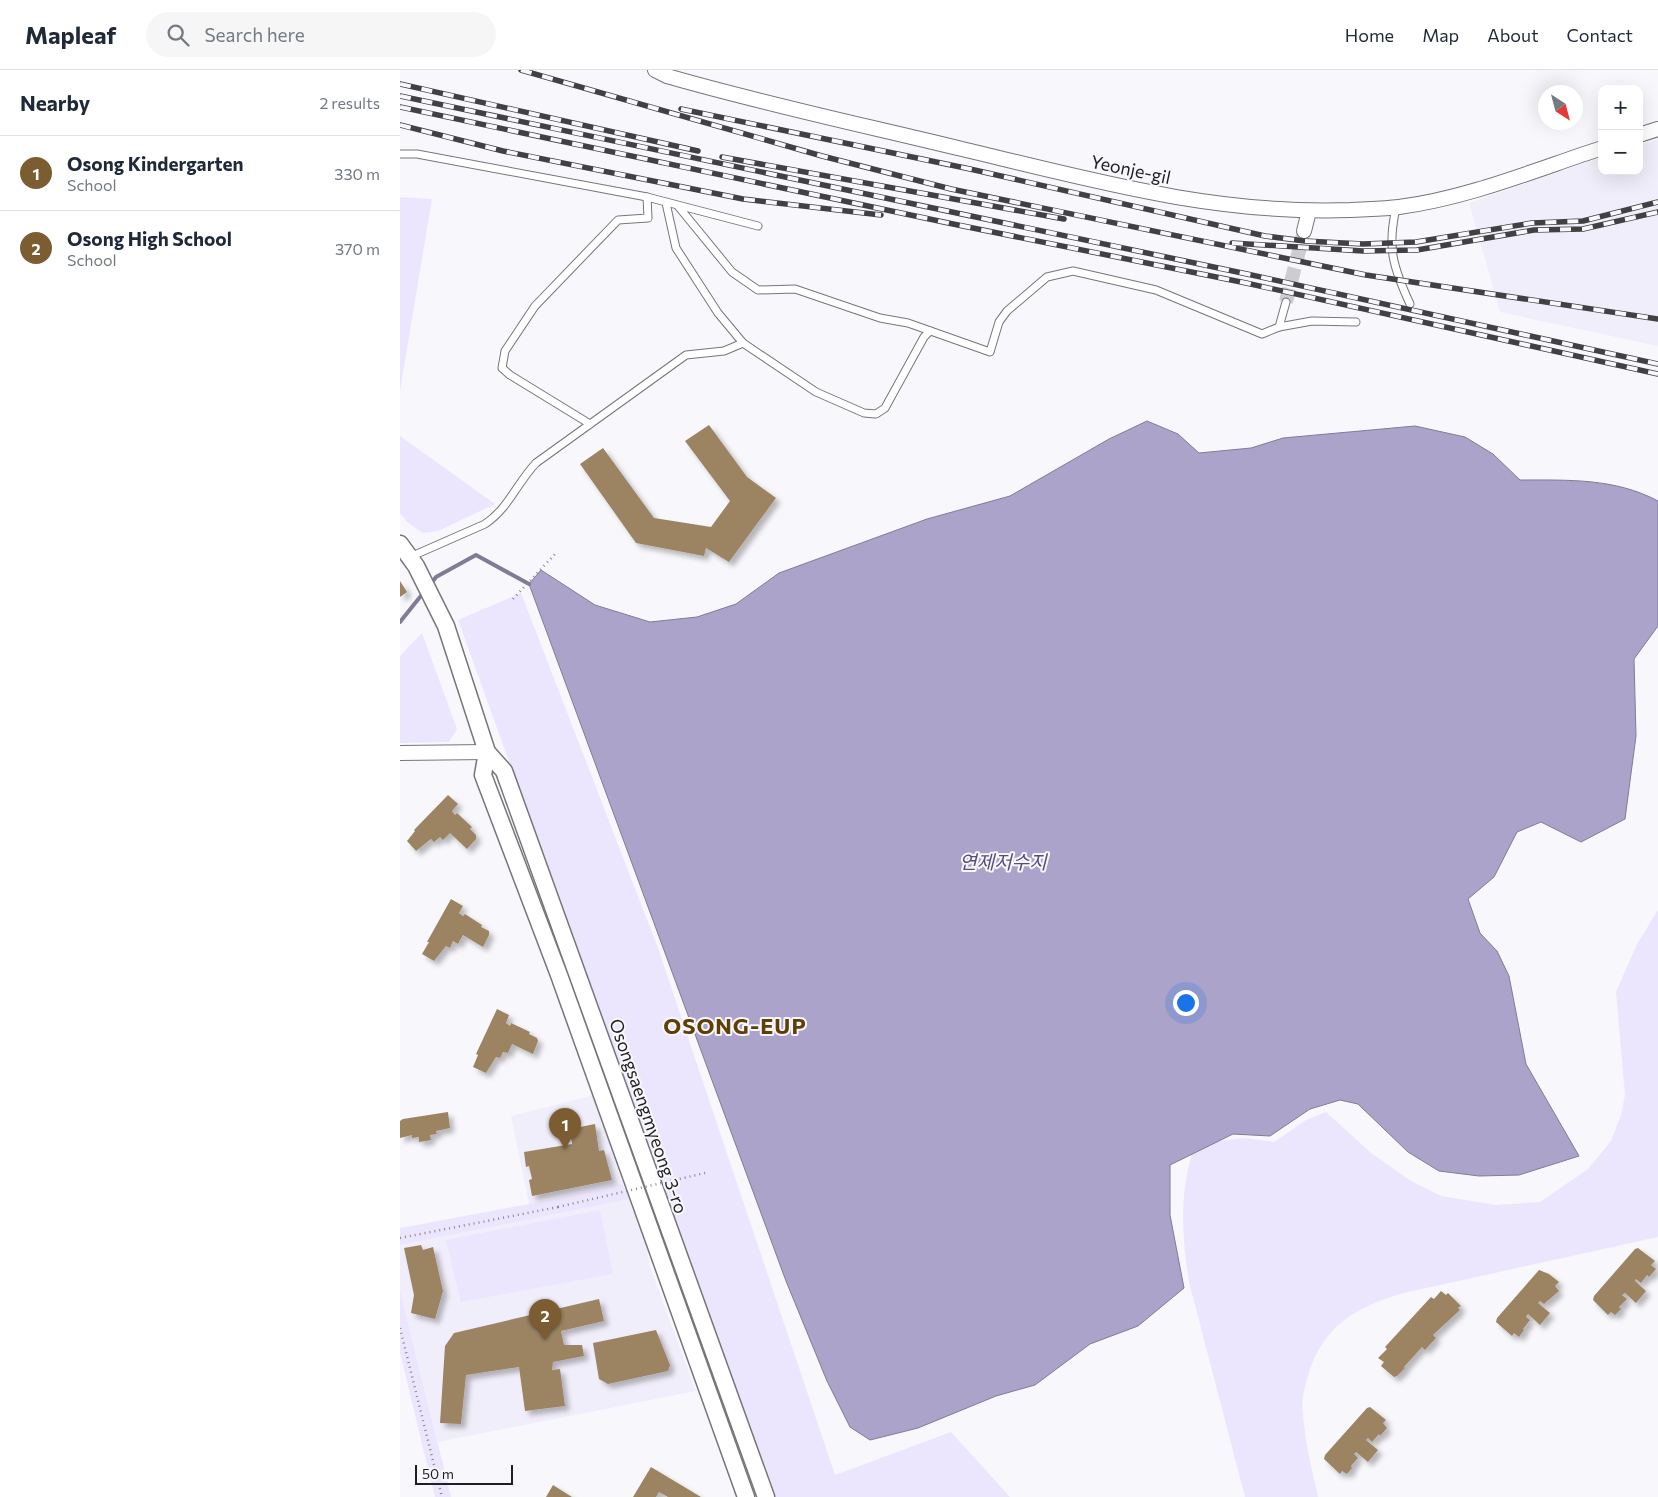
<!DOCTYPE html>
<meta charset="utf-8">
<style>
:root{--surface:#fff;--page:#f6f6f7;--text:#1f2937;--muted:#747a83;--line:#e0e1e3;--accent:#7c5d32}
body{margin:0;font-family:Commissioner,"Noto Sans KR",sans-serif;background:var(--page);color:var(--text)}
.controls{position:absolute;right:15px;top:15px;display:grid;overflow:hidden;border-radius:10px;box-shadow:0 5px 20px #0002}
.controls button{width:45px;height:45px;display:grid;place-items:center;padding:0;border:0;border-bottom:1px solid var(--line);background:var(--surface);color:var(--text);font:25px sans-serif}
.compass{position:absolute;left:1138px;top:15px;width:45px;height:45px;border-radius:50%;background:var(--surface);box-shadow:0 5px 20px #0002;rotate:144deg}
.scale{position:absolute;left:15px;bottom:12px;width:98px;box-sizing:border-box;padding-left:5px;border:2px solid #1f1f21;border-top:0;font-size:14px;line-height:18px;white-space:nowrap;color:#1f1f21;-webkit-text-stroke:4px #f8f7fc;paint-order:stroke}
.you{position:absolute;left:785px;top:932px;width:18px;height:18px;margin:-12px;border:4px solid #fff;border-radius:50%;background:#1a73e8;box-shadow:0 0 0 8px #1a73e833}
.badge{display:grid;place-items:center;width:32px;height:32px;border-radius:50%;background:var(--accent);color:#fff;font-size:16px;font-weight:700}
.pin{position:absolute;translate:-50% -41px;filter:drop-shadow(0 1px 2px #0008)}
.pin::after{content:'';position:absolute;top:26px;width:18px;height:15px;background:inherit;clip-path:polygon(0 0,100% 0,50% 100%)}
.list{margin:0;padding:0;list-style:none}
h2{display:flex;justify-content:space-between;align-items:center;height:65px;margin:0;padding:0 20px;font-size:21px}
h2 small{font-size:16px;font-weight:400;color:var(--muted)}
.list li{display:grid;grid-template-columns:32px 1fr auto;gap:15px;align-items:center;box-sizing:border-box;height:75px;padding:0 20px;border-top:1px solid var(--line)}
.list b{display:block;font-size:19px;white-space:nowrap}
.list p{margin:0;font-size:16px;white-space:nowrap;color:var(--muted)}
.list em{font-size:16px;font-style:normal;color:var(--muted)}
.icon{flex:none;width:28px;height:28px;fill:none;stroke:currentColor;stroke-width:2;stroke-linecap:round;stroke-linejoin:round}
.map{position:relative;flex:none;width:1258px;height:1427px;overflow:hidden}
header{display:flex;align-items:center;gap:30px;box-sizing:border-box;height:70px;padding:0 25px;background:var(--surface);border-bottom:1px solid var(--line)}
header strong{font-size:24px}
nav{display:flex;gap:28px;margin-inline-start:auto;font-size:18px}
.search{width:350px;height:45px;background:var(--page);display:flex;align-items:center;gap:12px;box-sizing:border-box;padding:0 18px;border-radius:28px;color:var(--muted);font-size:19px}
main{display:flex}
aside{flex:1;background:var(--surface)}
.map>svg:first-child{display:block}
.built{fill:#f1eefb}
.green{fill:#ebe6fd}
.water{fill:#aba3c9;stroke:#817b97}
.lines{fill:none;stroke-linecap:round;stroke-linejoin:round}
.stream{stroke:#817b97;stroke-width:4}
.building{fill:#9c8463;filter:url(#shadow)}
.minor-tunnel{stroke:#cdccd0;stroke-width:14;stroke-dasharray:14 7;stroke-linecap:butt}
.service-casing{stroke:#76767a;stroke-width:9}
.minor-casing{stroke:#76767a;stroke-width:16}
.tertiary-casing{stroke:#76767a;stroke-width:19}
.path{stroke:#88888b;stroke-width:2.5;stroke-dasharray:1 4;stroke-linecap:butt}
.service{stroke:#fff;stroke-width:7}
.minor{stroke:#fff;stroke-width:14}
.tertiary{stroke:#fff;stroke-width:16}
.rail-casing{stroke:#414143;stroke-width:5.5}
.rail{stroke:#f8f7fc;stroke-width:4;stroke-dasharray:11;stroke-linecap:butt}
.path-bridge{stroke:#88888b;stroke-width:2.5;stroke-dasharray:1 4;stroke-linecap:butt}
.labels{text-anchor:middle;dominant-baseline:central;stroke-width:4;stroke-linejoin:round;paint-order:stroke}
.street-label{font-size:18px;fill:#1f1f21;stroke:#f8f7fc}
.water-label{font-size:19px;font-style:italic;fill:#594a7f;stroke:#f8f7fc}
.district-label{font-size:22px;font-weight:bold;letter-spacing:1px;fill:#5f3f06;stroke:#f8f7fc}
</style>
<header>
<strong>Mapleaf</strong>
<div class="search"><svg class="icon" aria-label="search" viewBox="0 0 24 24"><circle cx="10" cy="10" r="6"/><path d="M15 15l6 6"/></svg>Search here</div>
<nav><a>Home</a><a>Map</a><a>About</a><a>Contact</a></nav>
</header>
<main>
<aside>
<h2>Nearby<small>2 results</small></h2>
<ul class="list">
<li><span class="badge">1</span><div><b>Osong Kindergarten</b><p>School</p></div><em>330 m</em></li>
<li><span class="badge">2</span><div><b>Osong High School</b><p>School</p></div><em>370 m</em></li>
</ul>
</aside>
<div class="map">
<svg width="1258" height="1427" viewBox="0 0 1258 1427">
<defs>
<filter id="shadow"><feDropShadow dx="4.5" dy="4.5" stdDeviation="2.5" flood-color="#0004"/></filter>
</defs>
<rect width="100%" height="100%" fill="#f8f7fc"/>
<!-- built -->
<g class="built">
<path d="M 1258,69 L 1258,276 L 1100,242 L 1069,133 L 1202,87 L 1202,101 L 1239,101 L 1239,75 Z"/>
<path d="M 194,1025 L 222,1113 L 129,1134 L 111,1046 Z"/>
<path d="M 230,1129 L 246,1173 L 249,1194 L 296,1321 L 38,1372 L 0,1220 L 0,1175 Z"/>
</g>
<!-- green -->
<g class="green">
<path d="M 0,127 L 32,129 L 0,321 Z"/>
<path d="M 0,366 L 95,434 L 38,461 L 23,463 L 7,452 L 0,443 Z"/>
<path d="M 121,523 L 258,878 L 435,1405 L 551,1362 L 610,1427 L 374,1427 L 58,550 Z"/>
<path d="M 22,563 L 57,659 L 49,672 L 0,673 L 0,586 Z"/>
<path d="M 1258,840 L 1258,1167 L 1004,1223 C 957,1236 922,1256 908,1306 C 904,1318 901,1331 903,1344 C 905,1372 912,1400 918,1427 L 845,1427 L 790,1216 C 782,1172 779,1127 792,1084 L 818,1071 L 846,1068 L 874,1072 L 906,1050 L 926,1042 L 971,1083 L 1011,1111 L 1041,1126 L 1096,1135 L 1140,1132 L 1188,1099 L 1211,1071 L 1221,1045 L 1225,1025 L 1216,922 L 1237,874 Z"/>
<path d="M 222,1113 L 230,1129 L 0,1175 L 0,1158 L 129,1134 Z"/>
<path d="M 200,1140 L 213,1204 L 61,1232 L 46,1170 Z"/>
<path d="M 0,1220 L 51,1427 L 35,1427 L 0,1283 Z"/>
</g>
<!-- water -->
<path class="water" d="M 747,351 L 778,364 L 799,383 L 851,378 L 883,368 L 1015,356 L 1065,367 L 1093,384 L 1120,410 C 1168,410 1215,408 1258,431 L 1258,556 L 1234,589 L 1236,666 L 1225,749 L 1181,772 L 1141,752 L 1117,762 L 1094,807 L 1068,829 L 1080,863 L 1097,881 L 1109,906 L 1126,994 L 1179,1086 L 1119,1105 L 1079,1106 L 1039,1101 L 1008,1082 L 958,1034 L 940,1030 L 910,1039 L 870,1066 L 833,1064 L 770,1095 L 770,1145 L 784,1218 L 738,1256 L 690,1274 L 635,1315 L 596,1326 L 518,1358 L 470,1370 L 450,1357 L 427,1311 L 386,1211 L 129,514 L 141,500 L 195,535 L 250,552 L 297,547 L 336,534 L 379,503 L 527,449 L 610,426 L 709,369 Z"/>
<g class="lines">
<!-- stream -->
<g class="stream">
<path d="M 30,515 L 36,507 L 76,485 L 129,514"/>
<path d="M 0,552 L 24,522"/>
</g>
</g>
<!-- building -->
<g class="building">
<path d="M 309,355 L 347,407 L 376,428 L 329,492 L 306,478 L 304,486 L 236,473 L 180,394 L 203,378 L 254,448 L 311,457 L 330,431 L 285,371 Z"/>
<path d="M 0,511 L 7,522 L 0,527 Z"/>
<path d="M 48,725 L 58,734 L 52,741 L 55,745 L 57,743 L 72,757 L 70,759 L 76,765 L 76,769 L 67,779 L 50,763 L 43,770 L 40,767 L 34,772 L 31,769 L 16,781 L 7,771 L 15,761 L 14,760 Z"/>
<path d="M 51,829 L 63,836 L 59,843 L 63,846 L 65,844 L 82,855 L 81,857 L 89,861 L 89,865 L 83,877 L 63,865 L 58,874 L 53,871 L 50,878 L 46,876 L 34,891 L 22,884 L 29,872 L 27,872 Z"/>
<path d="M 97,939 L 109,945 L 106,953 L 110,956 L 111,953 L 130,962 L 129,964 L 137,968 L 138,971 L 133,984 L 112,974 L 108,983 L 103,982 L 100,988 L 96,987 L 86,1003 L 73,997 L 78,985 L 76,984 Z"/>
<path d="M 48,1042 L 50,1058 L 36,1061 L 37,1064 L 30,1065 L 31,1070 L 19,1072 L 19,1067 L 12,1068 L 12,1065 L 0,1068 L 0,1051 L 3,1049 Z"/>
<path d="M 195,1054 L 199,1081 L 204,1080 L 212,1110 L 132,1126 L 129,1110 L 132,1109 L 129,1096 L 126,1097 L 124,1082 L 172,1074 L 170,1059 Z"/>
<path d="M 21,1175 L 23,1180 L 33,1177 L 43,1221 L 35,1249 L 11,1243 L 14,1225 L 4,1178 Z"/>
<path d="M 1238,1178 L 1255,1191 L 1251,1195 L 1256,1199 L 1249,1207 L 1247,1205 L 1241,1213 L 1236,1209 L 1235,1211 L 1246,1221 L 1236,1233 L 1225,1223 L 1222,1225 L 1227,1229 L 1219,1237 L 1221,1239 L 1215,1245 L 1211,1242 L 1208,1245 L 1193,1230 L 1194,1226 L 1235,1179 Z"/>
<path d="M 1139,1200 L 1149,1204 L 1159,1212 L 1155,1216 L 1159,1221 L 1144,1234 L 1140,1231 L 1138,1233 L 1150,1243 L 1140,1255 L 1128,1244 L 1126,1247 L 1130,1250 L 1123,1259 L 1124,1260 L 1119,1267 L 1114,1263 L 1112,1266 L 1096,1252 L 1097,1248 Z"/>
<path d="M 1041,1221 L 1046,1225 L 1048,1223 L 1061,1236 L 1058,1238 L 1060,1240 L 1033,1265 L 1036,1268 L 1025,1280 L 1022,1277 L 1004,1297 L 1005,1298 L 997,1306 L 994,1307 L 981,1296 L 984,1292 L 978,1288 L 987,1279 L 985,1277 L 1031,1227 L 1034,1229 Z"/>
<path d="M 199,1229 L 204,1251 L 161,1261 L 164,1275 L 182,1275 L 184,1286 L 153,1292 L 152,1300 L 160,1299 L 165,1336 L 125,1341 L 119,1297 L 66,1305 L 61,1354 L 40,1353 L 45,1276 L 54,1263 Z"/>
<path d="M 256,1260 L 270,1295 L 268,1301 L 208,1314 L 199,1309 L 193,1273 Z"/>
<path d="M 970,1337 L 986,1350 L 983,1353 L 987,1358 L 980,1366 L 979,1364 L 972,1372 L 968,1368 L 966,1370 L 978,1380 L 968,1392 L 956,1382 L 954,1384 L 958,1388 L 951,1396 L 952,1398 L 947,1404 L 942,1401 L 940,1404 L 924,1389 L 925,1385 L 967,1338 Z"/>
<path d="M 251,1397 L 301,1427 L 268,1427 L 259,1422 L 256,1427 L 233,1427 Z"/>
<path d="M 153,1415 L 172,1427 L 146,1427 Z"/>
</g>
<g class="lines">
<!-- minor-tunnel -->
<path class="minor-tunnel" d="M 886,232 L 904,161"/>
<defs>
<g id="service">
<path d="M 0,84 L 17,84 L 247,127 L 358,156"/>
<path d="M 266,133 L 276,178 L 318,243 L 343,273 L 416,322 L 464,343 L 476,344 L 485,338 L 524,267 L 530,261"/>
<path d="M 278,136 L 332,202 L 358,220 L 395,219 L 480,248 L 508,253 L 590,282 L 599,252 L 607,241 L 647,207 L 673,201 L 756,220 L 862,264 L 879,257 L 886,232"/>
<path d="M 996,138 C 987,178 993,197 1010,234"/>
<path d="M 879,257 L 912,251 L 956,252"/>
<path d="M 190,354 L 110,305 L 102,298 L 105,281 L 135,236 L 218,150 L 248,148 L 247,127"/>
<path d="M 10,487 L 85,454 C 108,439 117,413 136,393 L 286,285 L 324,281 L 343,273"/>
</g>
<g id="minor">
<path d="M 255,0 L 267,6 C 364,34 463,55 562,79 C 692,110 815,145 950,140 C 966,139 983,139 999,137 C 1068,128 1135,100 1202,78"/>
<path d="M 1239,65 L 1258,59"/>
<path d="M 904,161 L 909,141"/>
<path d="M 0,683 L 87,682"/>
</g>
<g id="tertiary">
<path d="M 0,474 L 16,496 L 46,556 L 87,682 L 104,701 L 366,1427"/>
<path d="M 87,682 L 83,705 L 159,905 L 346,1427"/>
</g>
</defs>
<!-- service casing -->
<use href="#service" class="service-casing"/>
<!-- minor casing -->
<use href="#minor" class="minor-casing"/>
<!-- tertiary casing -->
<use href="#tertiary" class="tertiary-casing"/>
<!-- path -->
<g class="path">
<path d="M 113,529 L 155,484"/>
<path d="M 0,1168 L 158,1137"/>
<path d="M 0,1258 L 42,1427"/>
</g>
<!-- service -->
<use href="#service" class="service"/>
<!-- minor -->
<use href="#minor" class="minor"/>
<!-- tertiary -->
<use href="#tertiary" class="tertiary"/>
<defs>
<g id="rail">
<path d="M 121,0 L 422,86 L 551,119 L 966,205 L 1258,249"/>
<path d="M 0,14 L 298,81"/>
<path d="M 0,26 L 847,204 L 1258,294"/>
<path d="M 0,37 L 553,154 L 846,213 L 1258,304"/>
<path d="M 281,39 L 570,99 L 865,166 L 905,171 L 963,174 L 1016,172 L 1132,153 L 1183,151 L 1258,132"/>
<path d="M 0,55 L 103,81 L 343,129 L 481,145"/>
<path d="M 322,87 L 664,149"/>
<path d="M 832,173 L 963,181 L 1017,180 L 1134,160 L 1183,159 L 1258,142"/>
</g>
</defs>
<!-- rail casing -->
<use href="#rail" class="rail-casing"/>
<!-- rail -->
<use href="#rail" class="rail"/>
<!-- path-bridge -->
<path class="path-bridge" d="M 158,1137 L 305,1103"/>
</g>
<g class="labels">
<!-- street labels -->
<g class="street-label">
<text transform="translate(731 99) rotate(12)">Yeonje-gil</text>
<text transform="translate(249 1046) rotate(71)">Osongsaengmyeong 3-ro</text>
</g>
<!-- water labels -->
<g class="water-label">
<text x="603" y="791">연제저수지</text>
</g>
<!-- district labels -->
<g class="district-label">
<text x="335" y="955">OSONG-EUP</text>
</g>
</g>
</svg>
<div class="controls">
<button>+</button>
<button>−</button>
</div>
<svg class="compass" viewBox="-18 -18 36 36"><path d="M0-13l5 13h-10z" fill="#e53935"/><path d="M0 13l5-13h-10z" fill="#747a83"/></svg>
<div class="scale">50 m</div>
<div class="you"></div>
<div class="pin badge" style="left:165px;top:1079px">1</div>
<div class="pin badge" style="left:145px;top:1270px">2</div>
</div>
</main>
